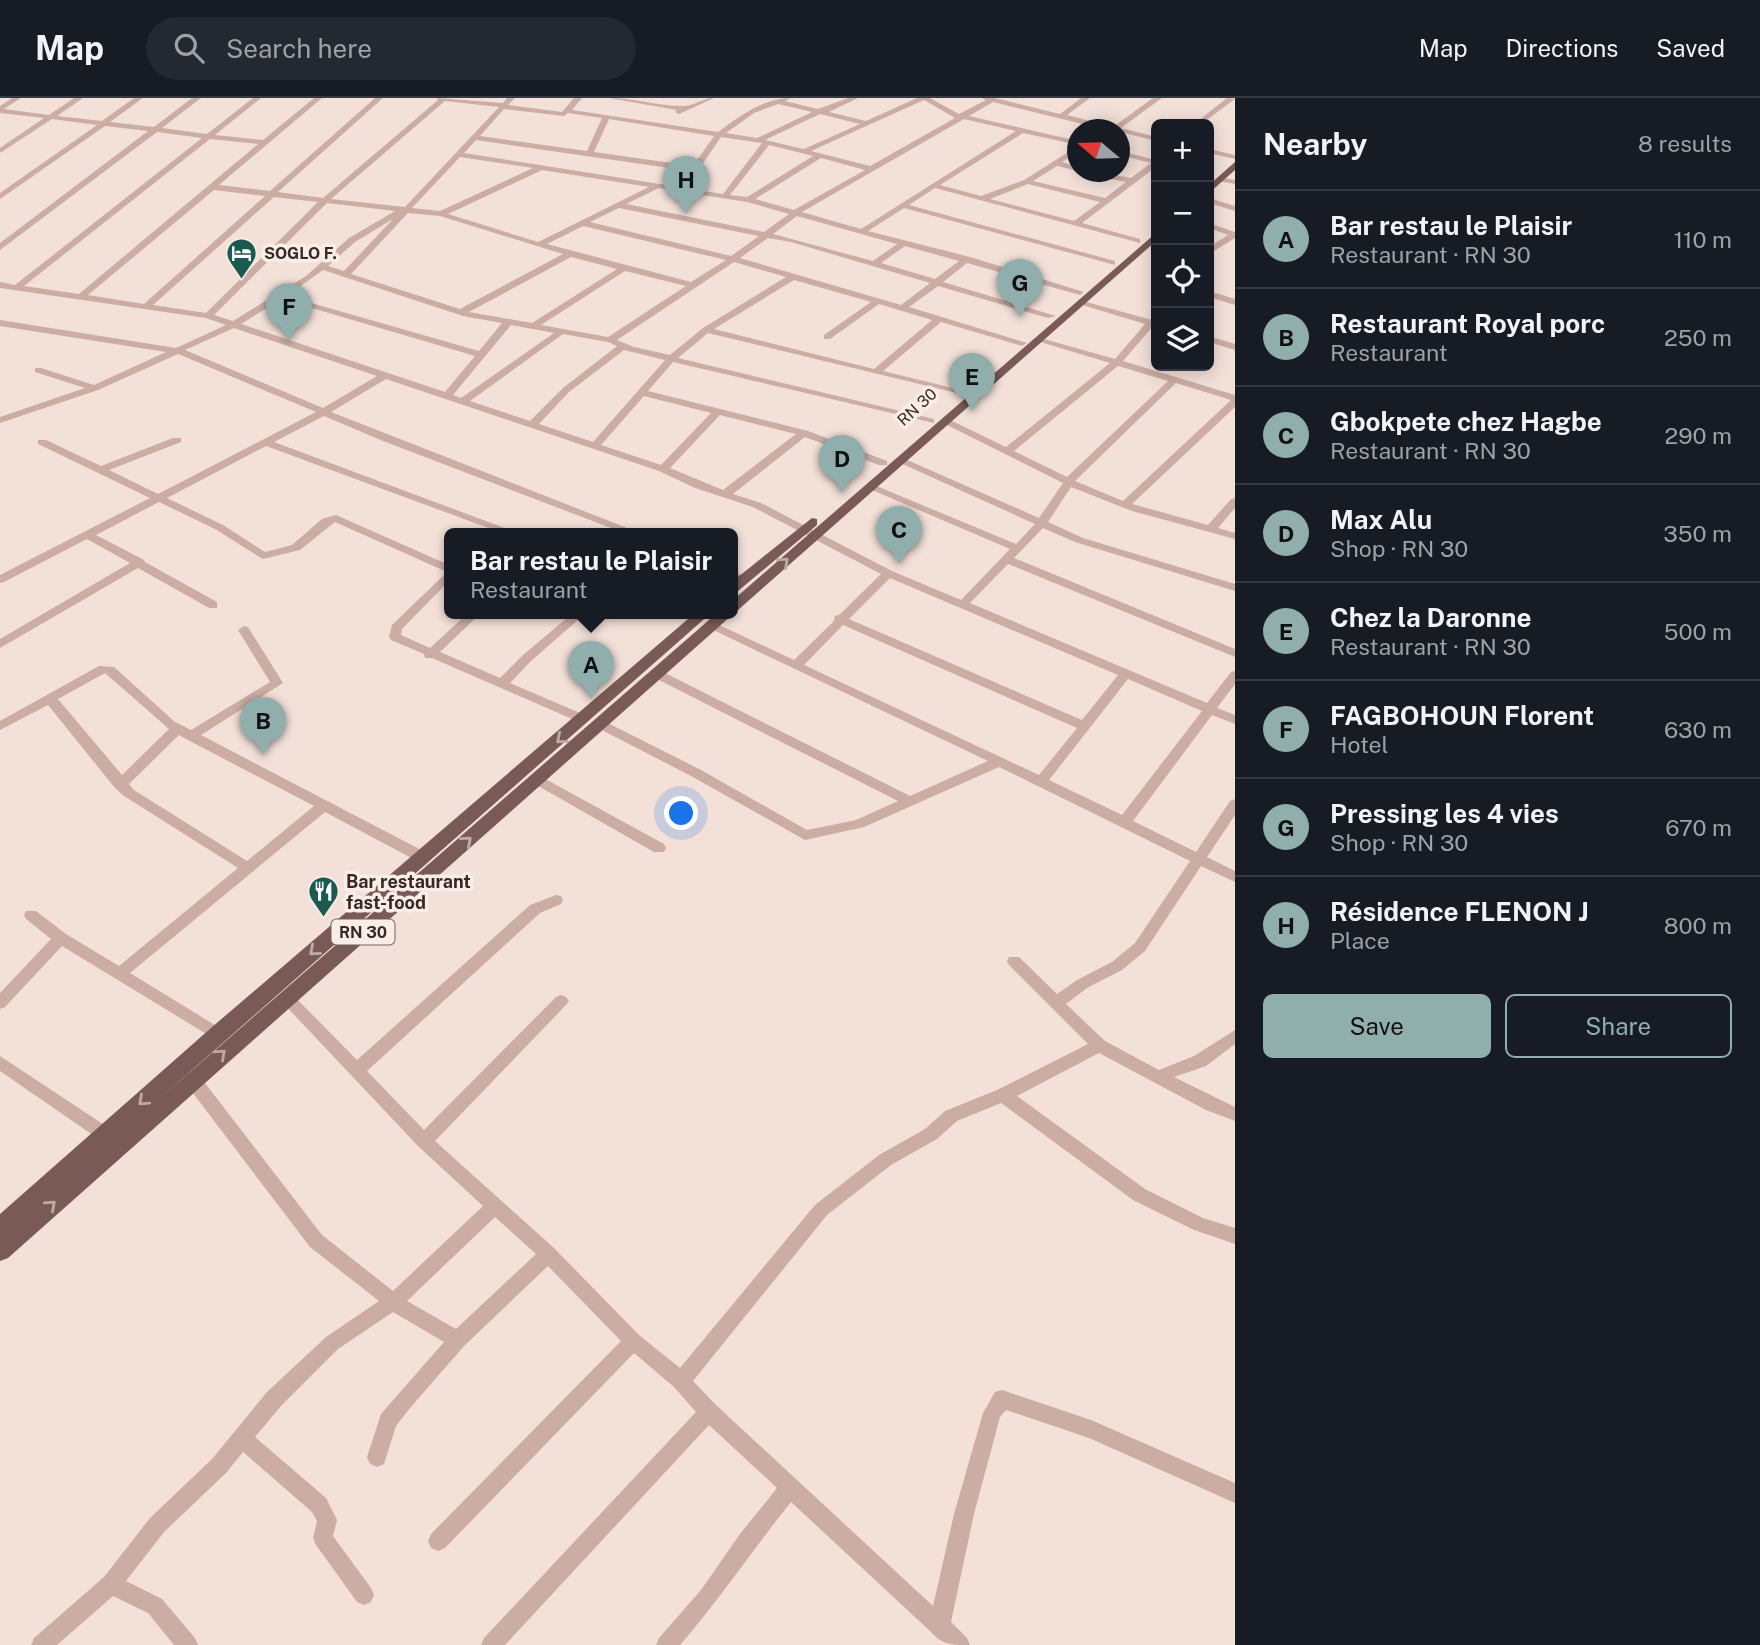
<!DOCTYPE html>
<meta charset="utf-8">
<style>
:root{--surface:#171b24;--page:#242831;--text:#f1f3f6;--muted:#9ea1a6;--line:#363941;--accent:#90aeab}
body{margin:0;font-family:"Public Sans",sans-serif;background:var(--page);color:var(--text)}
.controls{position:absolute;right:21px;top:21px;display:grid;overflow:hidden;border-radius:10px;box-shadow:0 4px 18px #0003}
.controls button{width:63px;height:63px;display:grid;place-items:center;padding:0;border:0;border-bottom:2px solid var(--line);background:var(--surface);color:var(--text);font:35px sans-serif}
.compass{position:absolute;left:1067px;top:21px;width:63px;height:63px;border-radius:50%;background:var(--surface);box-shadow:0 4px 18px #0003;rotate:289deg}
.you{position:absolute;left:682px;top:716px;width:24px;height:24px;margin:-18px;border:5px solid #fff;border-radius:50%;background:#1a73e8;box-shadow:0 0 0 10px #1a73e833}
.badge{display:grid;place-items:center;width:46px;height:46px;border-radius:50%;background:var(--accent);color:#111;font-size:23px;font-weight:700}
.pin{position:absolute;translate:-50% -58px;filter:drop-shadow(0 2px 4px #0008)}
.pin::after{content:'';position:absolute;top:37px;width:24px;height:21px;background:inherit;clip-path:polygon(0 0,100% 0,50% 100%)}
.popup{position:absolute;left:444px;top:430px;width:294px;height:91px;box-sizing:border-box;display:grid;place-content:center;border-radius:10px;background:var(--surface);filter:drop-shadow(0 2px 5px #0005);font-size:23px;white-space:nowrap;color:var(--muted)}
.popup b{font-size:26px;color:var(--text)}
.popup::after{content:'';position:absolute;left:50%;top:100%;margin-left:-14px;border:14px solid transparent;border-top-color:var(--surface)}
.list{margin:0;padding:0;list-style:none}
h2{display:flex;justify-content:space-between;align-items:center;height:91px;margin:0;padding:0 28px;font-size:30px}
h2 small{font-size:23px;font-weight:400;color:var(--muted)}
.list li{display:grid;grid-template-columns:46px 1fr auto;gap:21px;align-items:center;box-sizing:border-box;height:98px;padding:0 28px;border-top:2px solid var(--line)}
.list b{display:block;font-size:26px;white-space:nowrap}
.list p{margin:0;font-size:23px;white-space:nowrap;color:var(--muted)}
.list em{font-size:23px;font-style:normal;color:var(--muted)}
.actions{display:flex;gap:14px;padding:21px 28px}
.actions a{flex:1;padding:16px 0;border:2px solid var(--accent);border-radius:10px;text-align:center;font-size:24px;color:var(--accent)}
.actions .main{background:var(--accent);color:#111}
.icon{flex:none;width:38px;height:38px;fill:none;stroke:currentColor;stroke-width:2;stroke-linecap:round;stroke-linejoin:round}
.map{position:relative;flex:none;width:1235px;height:1547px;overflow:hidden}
header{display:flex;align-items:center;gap:42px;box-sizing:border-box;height:98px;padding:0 35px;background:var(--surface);border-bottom:2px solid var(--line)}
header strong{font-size:33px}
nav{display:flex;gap:38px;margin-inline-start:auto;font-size:24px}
.search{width:490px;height:63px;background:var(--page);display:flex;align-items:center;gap:18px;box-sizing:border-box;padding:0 24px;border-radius:38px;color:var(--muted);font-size:26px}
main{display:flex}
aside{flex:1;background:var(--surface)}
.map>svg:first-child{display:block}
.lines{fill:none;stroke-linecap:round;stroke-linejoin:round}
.minor{fill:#cbada4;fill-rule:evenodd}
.primary{fill:#795a56;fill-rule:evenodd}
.oneway{stroke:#c0aaa5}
.labels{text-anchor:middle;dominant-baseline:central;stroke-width:7;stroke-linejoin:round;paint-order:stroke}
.far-poi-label{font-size:16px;font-weight:bold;fill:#362826;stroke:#faece6;text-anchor:start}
.far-street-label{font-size:16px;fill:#362826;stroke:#faece6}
.shield{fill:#faece6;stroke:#716360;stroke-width:2}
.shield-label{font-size:16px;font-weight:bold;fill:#362826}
.poi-label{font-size:18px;font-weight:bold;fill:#362826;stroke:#faece6;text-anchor:start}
</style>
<header>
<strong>Map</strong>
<div class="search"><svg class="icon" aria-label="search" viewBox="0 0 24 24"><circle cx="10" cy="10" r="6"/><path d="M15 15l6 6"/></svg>Search here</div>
<nav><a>Map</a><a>Directions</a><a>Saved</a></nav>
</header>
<main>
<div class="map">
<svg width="1235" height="1547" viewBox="0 0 1235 1547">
<rect width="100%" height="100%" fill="#f3e1d9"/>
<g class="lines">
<!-- minor -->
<g class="minor">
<path d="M 12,0 L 21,0 L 4,11 L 49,17 L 74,0 L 83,0 L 57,18 L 102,23 L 134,0 L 143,0 L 110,24 L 154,29 L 192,0 L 201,0 L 162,30 L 207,36 L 253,0 L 261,0 L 215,37 L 263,42 L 314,0 L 322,0 L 219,87 L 270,93 L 375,0 L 383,0 L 278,94 L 323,100 L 438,2 L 436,0 L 503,5 L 507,0 L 515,0 L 508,7 L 562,14 L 574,0 L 582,0 L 572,12 L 718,34 C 740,18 763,0 791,0 L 785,3 L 818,11 L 848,0 L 858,0 L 829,14 L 866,23 L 917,0 L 930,0 L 959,16 L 986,2 L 982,0 L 995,0 L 1060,16 L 1081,0 L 1090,0 L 1067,17 L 1113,29 L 1153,0 L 1162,0 L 1121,30 L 1156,39 L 1156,43 L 1120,34 L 1120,32 L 1107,32 L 993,4 L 969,18 L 1078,43 L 1078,47 L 1023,35 L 940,87 L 981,98 L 1024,82 L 1078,48 L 1078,54 L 1062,64 L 1078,69 L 1078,73 L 1057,68 L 1033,83 L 1105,100 L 1126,84 L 1087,76 L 1086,74 L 1099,74 L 1131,80 L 1151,65 L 1120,57 L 1120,53 L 1156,62 L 1156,69 L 1082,125 L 1140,141 L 1140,145 L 935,90 L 909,107 L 1115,163 L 1115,167 L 904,110 L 868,133 L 970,159 L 1084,194 L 1080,197 L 967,165 L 943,184 L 1056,218 L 1048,220 L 938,188 L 909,209 L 1027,245 L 1022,248 L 941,224 L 883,273 L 965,293 L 965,297 L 708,235 L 678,260 L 934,321 L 934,325 L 673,264 L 648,293 L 808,333 L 887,363 L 887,367 L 879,367 L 805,339 L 733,396 L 761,405 L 892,473 L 961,502 L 1010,451 L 865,389 L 870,386 L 874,387 L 1016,446 L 1035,426 L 896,363 L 897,361 L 905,361 L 1039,420 L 1063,385 L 939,323 L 948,321 L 1006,349 L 1110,265 L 1037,243 L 1037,239 L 1115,261 L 1145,226 L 1079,206 L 1079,202 L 1156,223 L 1156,229 L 1153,228 L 1123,263 L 1235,297 L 1235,309 L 1132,406 L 1208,427 L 1231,401 L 1235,400 L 1235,410 L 1218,430 L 1235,435 L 1235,441 L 1132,413 L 1071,389 L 1048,424 L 1083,440 L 1235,486 L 1235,493 L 1075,444 L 1043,430 L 1014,460 L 1235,551 L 1235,559 L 1008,466 L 970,505 L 1207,605 L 1231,574 L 1235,573 L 1235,586 L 1217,610 L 1235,617 L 1235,626 L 1212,617 L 1133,723 L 1196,754 L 1230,703 L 1235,701 L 1235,717 L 1207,759 L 1235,773 L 1235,784 L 1201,768 L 1145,853 L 1122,872 L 1087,890 L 1066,906 L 1105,943 L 1159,972 L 1194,958 L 1235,932 L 1235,946 L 1206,968 L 1174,979 L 1235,1009 L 1235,1023 L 1206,1012 L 1099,955 L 1017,998 L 1145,1091 L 1203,1120 L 1235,1130 L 1235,1146 L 1194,1132 L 1133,1102 L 1001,1005 L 957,1023 L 937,1041 L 891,1067 L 827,1117 L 693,1283 L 716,1307 L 933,1508 L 954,1416 L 983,1315 L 995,1294 L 1002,1292 L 1091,1322 L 1235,1385 L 1235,1405 L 1089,1340 L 1006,1312 L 1000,1319 L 974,1416 L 951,1524 L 967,1540 L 970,1547 C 951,1547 942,1547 930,1533 L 791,1404 C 753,1451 720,1501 680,1547 L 656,1547 L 659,1540 L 701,1492 L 740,1436 L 777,1390 L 709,1327 L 505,1547 L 481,1547 L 484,1540 L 696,1314 L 674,1289 L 634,1255 L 445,1450 L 438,1453 L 431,1450 L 428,1443 L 431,1436 L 621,1243 L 548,1168 L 464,1248 L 410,1310 L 396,1328 L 384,1366 L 377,1369 L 370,1366 L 367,1359 L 381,1316 L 444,1244 L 393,1214 L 338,1251 L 281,1308 L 255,1339 L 326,1400 L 337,1422 L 333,1438 L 371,1490 L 374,1497 L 371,1504 L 364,1507 L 357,1504 L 316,1447 L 313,1440 L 317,1423 L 312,1414 L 243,1354 L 226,1375 L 164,1434 L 126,1483 L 162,1501 L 195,1540 L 198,1547 L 174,1547 L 148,1515 L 113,1498 L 57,1547 L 31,1547 L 34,1540 L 104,1479 L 150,1420 L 212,1361 L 267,1294 L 326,1239 L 379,1203 L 310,1149 L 186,986 L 184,981 L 186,976 L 192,974 L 198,976 L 322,1137 L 393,1193 L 483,1108 L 418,1048 L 282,904 L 279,900 L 282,896 L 287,894 L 292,896 L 357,962 L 530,807 L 556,797 L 561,798 L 563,802 L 561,806 L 540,815 L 367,973 L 424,1032 L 556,899 L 561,897 L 566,899 L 569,903 L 566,907 L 435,1043 L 554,1150 L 639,1237 L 680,1270 L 815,1107 L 879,1057 L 925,1031 L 945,1013 L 997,992 L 1088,946 L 1009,867 L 1007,863 L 1009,859 L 1019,859 L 1057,896 L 1077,882 L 1112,864 L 1135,845 L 1190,763 L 999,669 L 864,729 L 805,742 L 691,678 L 596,629 L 594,626 L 596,623 L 604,623 L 701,672 L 807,732 L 856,722 L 898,703 L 653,579 L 651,576 L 653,573 L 661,573 L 910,698 L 988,663 L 705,528 L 707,525 L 715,525 L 794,562 L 834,523 L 835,518 L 839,517 L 881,476 L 753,409 L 695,390 L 659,373 L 386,281 L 331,314 L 640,435 L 624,435 L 383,343 L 324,318 L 274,344 L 518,435 L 502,435 L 266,348 L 167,400 L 223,427 L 265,454 L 292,447 L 322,421 L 336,417 L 449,467 L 449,483 L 402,531 L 401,537 L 430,550 L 468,515 L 481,515 L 440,554 L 500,580 L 523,557 L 573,515 L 586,515 L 531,563 L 510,585 L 587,618 L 589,621 L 587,624 L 579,624 L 432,560 L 425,560 L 424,556 L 391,542 L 389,539 L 392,527 L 447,474 L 335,424 L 300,452 L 263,461 L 215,431 L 159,404 L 96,437 L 144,462 L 145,464 L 217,504 L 217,510 L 209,510 L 138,470 L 0,550 L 0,541 L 130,465 L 87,441 L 4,484 L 0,485 L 0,477 L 150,400 L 38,346 L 38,342 L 46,342 L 101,368 L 173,340 L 181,340 L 181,344 L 109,372 L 158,396 L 316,314 L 178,256 L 98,292 L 0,325 L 0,319 L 85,290 L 35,274 L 35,270 L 41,270 L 94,287 L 166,254 L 0,228 L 0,222 L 176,250 L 226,227 L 206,220 L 0,190 L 0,184 L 15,187 L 202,40 L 157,34 L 0,152 L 0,145 L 148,33 L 105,28 L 0,101 L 0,95 L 97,27 L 52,21 L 0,55 L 0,50 L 44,20 L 0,15 L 0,8 ZM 924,2 L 955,20 L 870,68 L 811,53 ZM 445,3 L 499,9 L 405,109 L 331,101 ZM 778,6 L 812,14 L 757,40 L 726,35 L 754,15 ZM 504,11 L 564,18 L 568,15 L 602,20 L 587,53 L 480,38 ZM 820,16 L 860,26 L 804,51 L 765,42 ZM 609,21 L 714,38 L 693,68 L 594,54 ZM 964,21 L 1016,33 L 861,131 L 802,114 ZM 721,39 L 762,45 L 723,96 L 464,55 L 476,42 L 690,73 L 686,78 L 690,80 L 693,80 ZM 210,41 L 258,46 L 79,196 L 24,188 ZM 769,47 L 813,58 L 747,99 L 730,97 ZM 460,59 L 533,70 L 440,113 L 412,110 ZM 821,60 L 865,72 L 794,112 L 755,101 ZM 542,72 L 649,89 L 538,144 L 448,116 ZM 1028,86 L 1100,104 L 1074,123 L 990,101 ZM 659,90 L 747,104 L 789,116 L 764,134 L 626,106 ZM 214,92 L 265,98 L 144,206 L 88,197 ZM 274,99 L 318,104 L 206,215 L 153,207 ZM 327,105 L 395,113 L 349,140 L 306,178 L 233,223 L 214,217 ZM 619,110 L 759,138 L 731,158 L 590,124 ZM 408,115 L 440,118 L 563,156 L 460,211 L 351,176 ZM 797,118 L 897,146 L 873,163 L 773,136 ZM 393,121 L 344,173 L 328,168 L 355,144 ZM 583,128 L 726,162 L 691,184 L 547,146 ZM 768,140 L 791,144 L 930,185 L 901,207 L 740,160 ZM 905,148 L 959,163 L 935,181 L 881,165 ZM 571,159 L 617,171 L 532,225 L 469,214 ZM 734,164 L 786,179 L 703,230 L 670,257 L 634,249 L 617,242 ZM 323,172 L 463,218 L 502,225 L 479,253 L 287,198 ZM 625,173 L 686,188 L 608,239 L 541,227 ZM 794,182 L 871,204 L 824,237 L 824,241 L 830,241 L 879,206 L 932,222 L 874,271 L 714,231 ZM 281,201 L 475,258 L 445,294 L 241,226 ZM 511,227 L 554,235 L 461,300 L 453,297 ZM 234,230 L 377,278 L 323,310 L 185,252 ZM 563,236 L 608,244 L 617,248 L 563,290 L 530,323 L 470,303 ZM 624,252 L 665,262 L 593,344 L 539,326 L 569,294 ZM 1118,268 L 1168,283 L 1067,379 L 1014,353 ZM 1176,285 L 1231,302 L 1123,403 L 1075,383 ZM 644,298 L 711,315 L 661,367 L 601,347 ZM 720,317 L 796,336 L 723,392 L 670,370 ZM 890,480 L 1118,577 L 1082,622 L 849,521 ZM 843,527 L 1077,630 L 1039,677 L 804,567 ZM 1128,581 L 1202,613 L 1122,717 L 1049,682 ZM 495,1119 L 536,1156 L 456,1231 L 407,1203 Z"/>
<path d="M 609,0 C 634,0 658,8 682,8 C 693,9 702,0 714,0 L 679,16 L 675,14 L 677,12 Z"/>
<path d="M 1227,0 L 1235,1 L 1201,26 L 1194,26 Z"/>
<path d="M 1209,51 L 1235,57 L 1235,61 L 1209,55 Z"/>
<path d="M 1218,79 L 1235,82 L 1235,86 L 1218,83 Z"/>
<path d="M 1209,100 L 1235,108 L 1235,113 L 1209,105 Z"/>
<path d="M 1209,125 L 1235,134 L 1235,140 L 1209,156 L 1209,149 L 1228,137 L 1209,130 Z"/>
<path d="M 1209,193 L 1235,201 L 1235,207 L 1209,199 Z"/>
<path d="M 1209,238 L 1235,246 L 1235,252 L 1209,244 Z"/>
<path d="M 733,473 L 749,480 L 743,483 L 733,480 Z"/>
<path d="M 244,528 L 248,529 L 283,585 L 201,637 L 427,755 L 429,759 L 427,763 L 417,763 L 325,714 L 130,875 L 223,932 L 226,936 L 223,940 L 218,942 L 213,940 L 62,848 L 5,909 L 0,911 L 0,895 L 51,841 L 26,821 L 24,817 L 26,813 L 36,813 L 66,836 L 119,868 L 238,770 L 124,698 L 115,690 L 48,607 L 0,632 L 0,623 L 99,568 L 114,569 L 175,624 L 191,632 L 270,584 L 238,532 ZM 105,575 L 169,631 L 122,677 L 58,601 ZM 179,637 L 186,641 L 314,708 L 247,763 L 134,692 L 129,686 Z"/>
<path d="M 538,677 L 664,746 L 666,750 L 664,754 L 654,754 L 533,685 L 531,682 L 533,679 Z"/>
<path d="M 0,958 L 112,1032 L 114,1037 L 112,1042 L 106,1044 L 100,1042 L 0,973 Z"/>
</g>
<!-- primary -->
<g class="primary">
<path d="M 1235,64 L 1235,72 L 1209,95 L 1209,87 Z"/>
<path d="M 1156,135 L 1156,143 L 738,512 L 733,513 L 733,502 Z"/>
<path d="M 812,420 L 817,421 L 817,427 L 738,493 L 733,494 L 733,483 Z"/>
<path d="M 733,514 L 733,515 L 731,518 L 8,1160 L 0,1163 L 0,1116 L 211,930 L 695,515 L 711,515 L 158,1002 L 717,515 Z"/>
</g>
</g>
<!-- one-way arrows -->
<defs><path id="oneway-chevron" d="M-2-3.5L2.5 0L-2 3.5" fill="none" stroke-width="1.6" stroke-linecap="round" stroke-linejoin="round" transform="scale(1.75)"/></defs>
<g class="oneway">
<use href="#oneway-chevron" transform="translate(784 464) rotate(-42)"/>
<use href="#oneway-chevron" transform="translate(561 641) rotate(139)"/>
<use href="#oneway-chevron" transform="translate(467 743) rotate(-41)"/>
<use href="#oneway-chevron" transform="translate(314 853) rotate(139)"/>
<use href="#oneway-chevron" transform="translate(221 956) rotate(-42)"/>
<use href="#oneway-chevron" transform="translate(143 1003) rotate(138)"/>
<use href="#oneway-chevron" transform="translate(51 1107) rotate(-42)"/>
</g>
<!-- icons -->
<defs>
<symbol id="hotel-pin" viewBox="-11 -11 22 30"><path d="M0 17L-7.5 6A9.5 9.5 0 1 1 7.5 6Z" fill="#1a5a4f" stroke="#faece6"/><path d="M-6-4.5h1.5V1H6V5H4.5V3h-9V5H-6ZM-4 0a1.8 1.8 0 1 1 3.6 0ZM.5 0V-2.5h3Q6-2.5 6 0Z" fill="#fff"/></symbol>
<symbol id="restaurant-pin" viewBox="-11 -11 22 30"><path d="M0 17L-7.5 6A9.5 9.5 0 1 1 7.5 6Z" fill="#1a5a4f" stroke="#faece6"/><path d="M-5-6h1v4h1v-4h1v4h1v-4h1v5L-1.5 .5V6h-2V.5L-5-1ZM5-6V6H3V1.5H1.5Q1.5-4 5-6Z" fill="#fff"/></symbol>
</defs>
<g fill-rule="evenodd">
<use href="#hotel-pin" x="224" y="138" width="35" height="47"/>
<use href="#restaurant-pin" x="306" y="776" width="35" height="47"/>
</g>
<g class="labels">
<!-- far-poi labels -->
<g class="far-poi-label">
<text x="264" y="155">SOGLO F.</text>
</g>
<!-- far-street labels -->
<g class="far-street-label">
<text transform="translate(917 309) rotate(-42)">RN 30</text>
</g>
<!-- shield labels -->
<rect class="shield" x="331.5" y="821.5" width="63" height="25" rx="5"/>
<g class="shield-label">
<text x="363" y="834">RN 30</text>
</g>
<!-- poi labels -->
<g class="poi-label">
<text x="346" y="783">Bar restaurant<tspan x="346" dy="21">fast-food</tspan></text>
</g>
</g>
</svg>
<div class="controls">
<button>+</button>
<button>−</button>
<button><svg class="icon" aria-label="locate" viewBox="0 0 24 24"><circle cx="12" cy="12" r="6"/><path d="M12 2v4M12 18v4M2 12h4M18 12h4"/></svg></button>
<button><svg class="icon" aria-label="layers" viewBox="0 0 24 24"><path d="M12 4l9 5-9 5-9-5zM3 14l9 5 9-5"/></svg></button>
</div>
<svg class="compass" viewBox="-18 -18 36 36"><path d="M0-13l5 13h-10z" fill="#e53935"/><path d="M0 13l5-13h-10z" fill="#9ea1a6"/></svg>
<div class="you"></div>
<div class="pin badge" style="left:591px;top:601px">A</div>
<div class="popup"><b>Bar restau le Plaisir</b>Restaurant</div>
<div class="pin badge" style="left:263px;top:657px">B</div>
<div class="pin badge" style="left:899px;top:466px">C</div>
<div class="pin badge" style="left:842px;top:395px">D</div>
<div class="pin badge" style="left:972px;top:313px">E</div>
<div class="pin badge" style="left:289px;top:243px">F</div>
<div class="pin badge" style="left:1020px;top:219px">G</div>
<div class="pin badge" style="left:686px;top:116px">H</div>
</div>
<aside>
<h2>Nearby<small>8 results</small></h2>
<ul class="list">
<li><span class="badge">A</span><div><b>Bar restau le Plaisir</b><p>Restaurant · RN 30</p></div><em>110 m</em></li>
<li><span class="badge">B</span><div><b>Restaurant Royal porc</b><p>Restaurant</p></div><em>250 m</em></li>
<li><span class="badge">C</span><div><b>Gbokpete chez Hagbe</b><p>Restaurant · RN 30</p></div><em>290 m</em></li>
<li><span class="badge">D</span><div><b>Max Alu</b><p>Shop · RN 30</p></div><em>350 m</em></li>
<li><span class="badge">E</span><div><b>Chez la Daronne</b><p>Restaurant · RN 30</p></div><em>500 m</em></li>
<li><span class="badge">F</span><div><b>FAGBOHOUN Florent</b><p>Hotel</p></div><em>630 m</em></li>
<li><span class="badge">G</span><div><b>Pressing les 4 vies</b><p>Shop · RN 30</p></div><em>670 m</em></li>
<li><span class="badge">H</span><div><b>Résidence FLENON J</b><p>Place</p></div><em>800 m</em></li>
</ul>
<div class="actions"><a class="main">Save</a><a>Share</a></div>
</aside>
</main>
